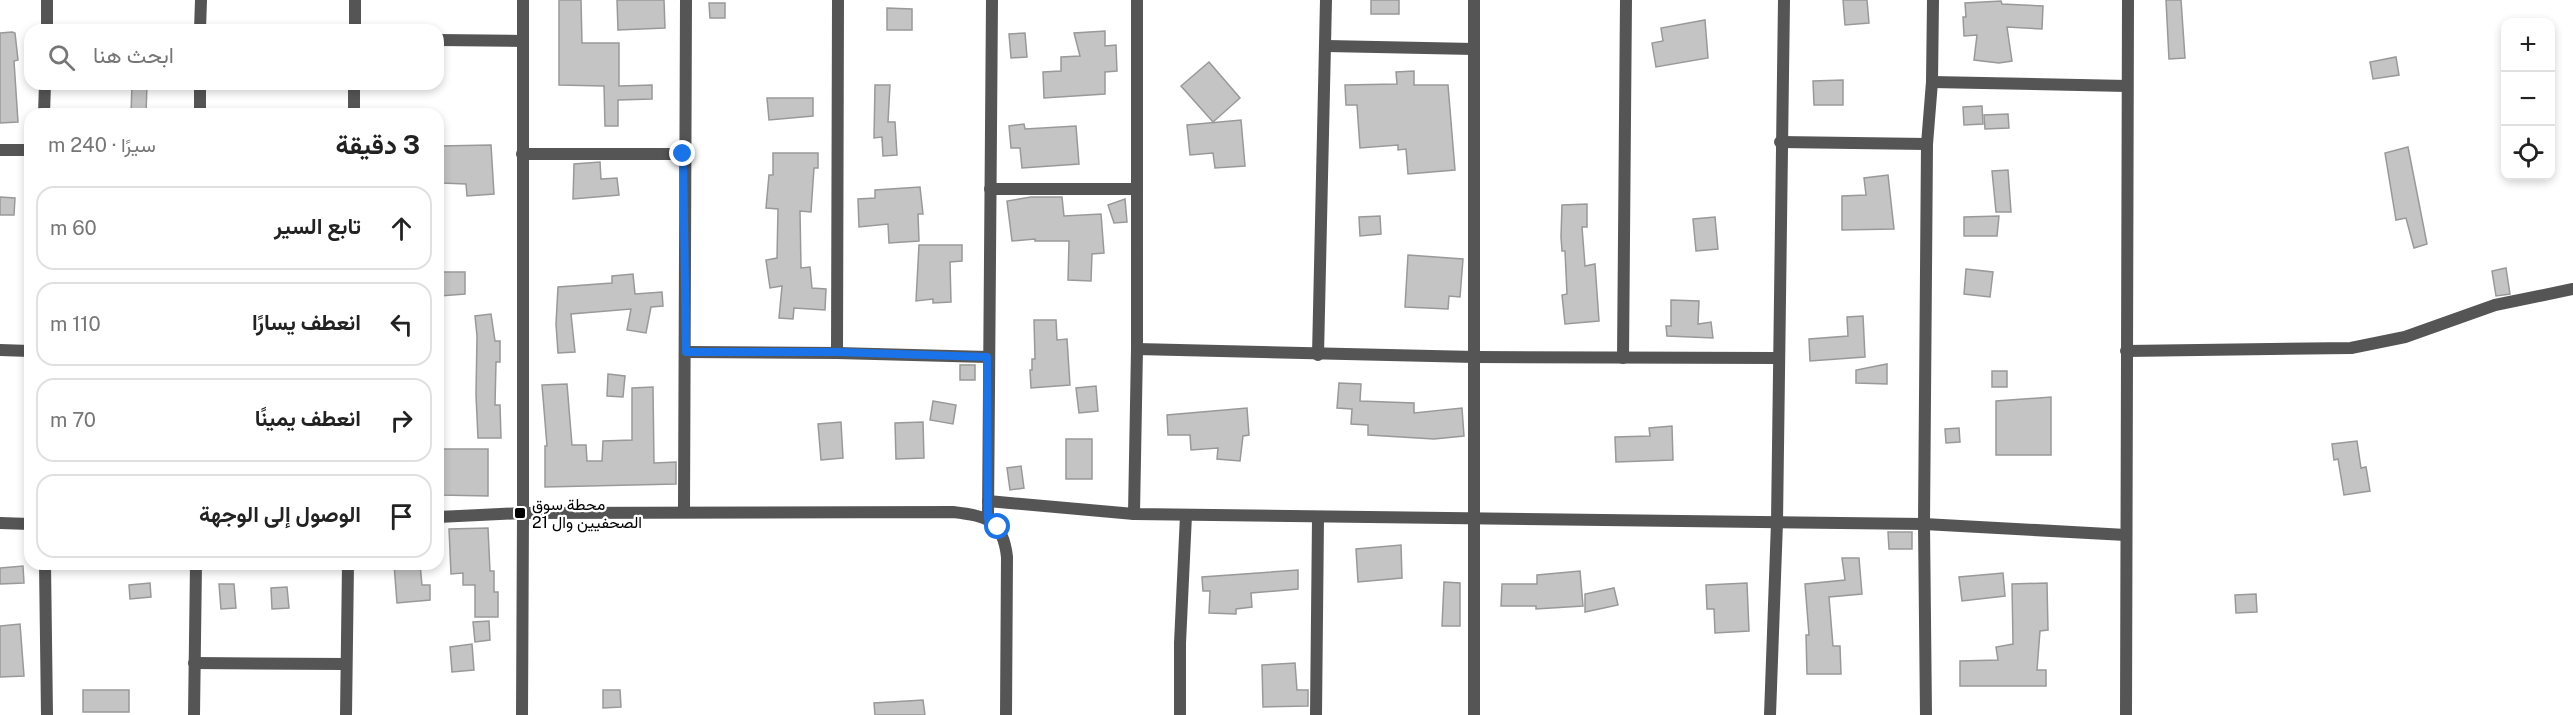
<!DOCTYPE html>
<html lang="ar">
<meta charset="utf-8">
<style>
:root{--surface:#fff;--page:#f2f2f2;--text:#222;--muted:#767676;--line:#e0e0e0}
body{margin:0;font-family:"Public Sans",Vazirmatn,sans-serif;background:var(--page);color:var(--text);direction:rtl}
.controls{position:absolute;right:18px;top:18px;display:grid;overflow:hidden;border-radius:12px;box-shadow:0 3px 9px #0003}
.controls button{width:54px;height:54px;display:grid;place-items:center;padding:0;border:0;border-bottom:2px solid var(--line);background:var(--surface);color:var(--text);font:30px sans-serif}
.stop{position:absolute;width:18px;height:18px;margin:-14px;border:4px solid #1a73e8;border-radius:50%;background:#fff}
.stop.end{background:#1a73e8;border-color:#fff;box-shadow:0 2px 6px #0008}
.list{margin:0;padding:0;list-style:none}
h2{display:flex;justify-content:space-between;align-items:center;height:78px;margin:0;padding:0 24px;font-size:26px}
h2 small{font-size:20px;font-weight:400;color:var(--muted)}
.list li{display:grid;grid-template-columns:39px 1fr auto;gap:18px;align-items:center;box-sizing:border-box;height:84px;margin:0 12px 12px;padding:0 12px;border:2px solid var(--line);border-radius:18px}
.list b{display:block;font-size:22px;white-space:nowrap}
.list em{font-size:20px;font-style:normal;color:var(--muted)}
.icon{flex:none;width:33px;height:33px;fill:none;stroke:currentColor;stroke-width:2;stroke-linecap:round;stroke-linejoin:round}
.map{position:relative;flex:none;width:2573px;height:715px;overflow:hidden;direction:ltr}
.search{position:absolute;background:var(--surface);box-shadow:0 3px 9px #0003;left:24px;top:24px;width:420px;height:66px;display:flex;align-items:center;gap:15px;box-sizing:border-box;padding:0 21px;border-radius:18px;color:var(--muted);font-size:22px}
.panel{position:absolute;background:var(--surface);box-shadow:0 3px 9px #0003;left:24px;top:108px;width:420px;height:462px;border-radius:18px;direction:rtl}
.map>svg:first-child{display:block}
.building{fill:#c4c4c4;stroke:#999;stroke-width:1.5}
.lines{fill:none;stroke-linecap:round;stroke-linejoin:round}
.minor{stroke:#555;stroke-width:12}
.tertiary{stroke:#555;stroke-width:12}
.route{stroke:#1a73e8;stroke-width:8}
.poi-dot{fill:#000;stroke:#fff;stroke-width:2}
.labels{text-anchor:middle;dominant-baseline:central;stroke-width:4.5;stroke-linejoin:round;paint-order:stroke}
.poi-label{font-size:16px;fill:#000;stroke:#fff;text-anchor:start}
</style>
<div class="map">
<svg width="2573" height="715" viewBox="0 0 2573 715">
<rect width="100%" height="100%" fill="#fff"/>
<!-- building -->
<g class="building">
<path d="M 559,0 L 581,0 L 582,43 L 619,43 L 619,86 L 652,85 L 652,99 L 618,100 L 618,126 L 605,126 L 604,86 L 559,85 Z"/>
<path d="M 617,0 L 664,0 L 665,28 L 618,30 Z"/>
<rect x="1371" y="0" width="28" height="14"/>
<path d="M 1843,0 L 1867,0 L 1869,23 L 1845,25 Z"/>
<path d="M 2166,0 L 2181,0 L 2185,58 L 2169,59 Z"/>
<path d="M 2001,1 L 2002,4 L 2043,6 L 2042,29 L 2007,27 L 2012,61 L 1999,63 L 1974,60 L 1977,35 L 1964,36 L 1963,17 L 1966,17 L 1965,3 Z"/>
<path d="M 709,3 L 725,3 L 725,18 L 710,18 Z"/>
<path d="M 887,8 L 912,9 L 912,30 L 887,30 Z"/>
<path d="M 1705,20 L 1708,58 L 1656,67 L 1652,43 L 1663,41 L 1661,28 Z"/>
<path d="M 1105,31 L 1105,46 L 1116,45 L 1117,71 L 1105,72 L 1105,94 L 1044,98 L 1043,72 L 1061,71 L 1061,57 L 1080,56 L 1074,33 Z"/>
<path d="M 12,32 L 15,33 L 18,60 L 14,61 L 18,122 L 0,123 L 0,33 Z"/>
<path d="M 1025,33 L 1027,57 L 1011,58 L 1009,34 Z"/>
<path d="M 2396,57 L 2399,75 L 2373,79 L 2370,62 Z"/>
<path d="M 1209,62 L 1240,98 L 1213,122 L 1181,86 Z"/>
<path d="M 1414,71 L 1414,85 L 1448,85 L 1455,170 L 1408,174 L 1406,149 L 1398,150 L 1398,145 L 1360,148 L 1357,105 L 1346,105 L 1345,85 L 1397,84 L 1396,72 Z"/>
<path d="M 1843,80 L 1843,105 L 1814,105 L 1813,81 Z"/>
<path d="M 132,84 L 147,85 L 146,114 L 131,114 Z"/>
<path d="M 875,85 L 890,85 L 888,122 L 895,122 L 897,155 L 883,156 L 882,137 L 874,138 Z"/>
<path d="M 767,98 L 813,98 L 813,116 L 769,120 Z"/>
<path d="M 1982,106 L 1983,124 L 1964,125 L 1963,107 Z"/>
<path d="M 2008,114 L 2009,128 L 1985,129 L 1984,115 Z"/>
<path d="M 1241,120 L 1245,166 L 1215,168 L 1213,153 L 1190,155 L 1187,125 Z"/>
<path d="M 1024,124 L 1025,129 L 1076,126 L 1079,164 L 1022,168 L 1020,148 L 1011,148 L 1009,126 Z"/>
<path d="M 491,145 L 494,194 L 467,196 L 466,184 L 442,183 L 443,169 L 438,170 L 438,146 Z"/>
<path d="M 2408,147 L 2427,244 L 2414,248 L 2406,218 L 2396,220 L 2385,153 Z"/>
<path d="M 773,153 L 818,153 L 818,168 L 814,168 L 811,212 L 800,211 L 801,268 L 810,267 L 812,288 L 826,289 L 825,310 L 794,308 L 793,319 L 779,318 L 782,286 L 770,288 L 766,260 L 777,258 L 778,209 L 766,208 L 769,175 L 773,175 Z"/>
<path d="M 600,162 L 601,179 L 617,178 L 619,195 L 573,199 L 574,164 Z"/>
<path d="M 2008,170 L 2011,212 L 1996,212 L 1992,171 Z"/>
<path d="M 1888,175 L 1894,229 L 1842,230 L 1842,196 L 1866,195 L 1864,178 Z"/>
<path d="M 920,187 L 923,214 L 918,214 L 919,241 L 889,243 L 888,224 L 859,227 L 858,199 L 875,198 L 875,190 Z"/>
<path d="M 0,197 L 15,198 L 14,215 L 0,215 Z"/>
<path d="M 1031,197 L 1062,197 L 1064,216 L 1101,214 L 1104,253 L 1092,254 L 1091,281 L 1068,280 L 1069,241 L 1035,241 L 1035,239 L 1012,241 L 1007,201 Z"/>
<path d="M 1125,199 L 1127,222 L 1114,223 L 1108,205 Z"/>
<path d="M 1587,204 L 1587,227 L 1582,227 L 1585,266 L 1595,264 L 1599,321 L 1565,324 L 1562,295 L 1567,294 L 1565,251 L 1562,251 L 1561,237 L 1562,205 Z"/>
<path d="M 1380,216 L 1381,234 L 1360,236 L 1359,217 Z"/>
<path d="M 1999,216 L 1997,236 L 1964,236 L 1964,217 Z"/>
<path d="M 1715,217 L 1718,249 L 1696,251 L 1693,219 Z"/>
<path d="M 919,245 L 962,245 L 962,261 L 950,262 L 951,302 L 933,303 L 933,299 L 916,301 Z"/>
<path d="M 1408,255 L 1463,259 L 1460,297 L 1449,296 L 1448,309 L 1405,307 Z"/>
<path d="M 2506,268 L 2510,294 L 2496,296 L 2492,271 Z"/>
<path d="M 1966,269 L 1993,272 L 1990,297 L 1964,294 Z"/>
<path d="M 440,272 L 465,272 L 465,294 L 440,296 Z"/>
<path d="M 633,274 L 635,294 L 662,292 L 663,306 L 651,307 L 646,333 L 627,330 L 631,309 L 571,314 L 575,352 L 558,353 L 556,324 L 558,287 L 612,283 L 612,276 Z"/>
<path d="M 1671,300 L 1699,301 L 1698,324 L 1711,322 L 1713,338 L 1667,336 L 1666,326 L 1671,326 Z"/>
<path d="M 491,314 L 495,341 L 500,341 L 500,362 L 496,362 L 495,405 L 500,405 L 501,438 L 478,438 L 476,395 L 477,336 L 475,316 Z"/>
<path d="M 1863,316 L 1865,357 L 1810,361 L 1809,339 L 1848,336 L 1847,317 Z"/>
<path d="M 1034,320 L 1056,320 L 1057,340 L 1067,339 L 1070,385 L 1031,388 L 1030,370 L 1032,370 L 1032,359 L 1035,359 Z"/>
<path d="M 1887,364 L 1887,384 L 1856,383 L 1856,370 Z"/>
<rect x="960" y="365" width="15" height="15"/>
<rect x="1992" y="371" width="15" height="16"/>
<path d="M 608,374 L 625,376 L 623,397 L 607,396 Z"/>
<path d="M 1339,383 L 1361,384 L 1360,401 L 1414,403 L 1414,413 L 1462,408 L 1464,436 L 1434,439 L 1368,435 L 1368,425 L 1351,424 L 1352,409 L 1337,408 Z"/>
<path d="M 567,384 L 572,445 L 586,445 L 587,461 L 602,461 L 603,441 L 632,440 L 632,388 L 653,387 L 654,463 L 676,462 L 676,484 L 545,487 L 545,446 L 547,446 L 542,385 Z"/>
<path d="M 1096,386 L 1098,411 L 1079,413 L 1076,388 Z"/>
<path d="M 2051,397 L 2051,455 L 1996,455 L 1996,401 Z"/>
<path d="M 933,401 L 956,405 L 953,424 L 930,420 Z"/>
<path d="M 1247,408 L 1249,435 L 1243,436 L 1240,461 L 1217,459 L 1218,448 L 1191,450 L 1190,435 L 1168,435 L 1167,415 Z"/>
<path d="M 841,422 L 843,458 L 821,460 L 818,424 Z"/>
<path d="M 923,422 L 924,458 L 896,459 L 895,423 Z"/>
<path d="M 1672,426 L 1673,460 L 1616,462 L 1615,437 L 1650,436 L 1649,428 Z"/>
<path d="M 1959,428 L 1960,442 L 1946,443 L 1945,429 Z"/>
<rect x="1066" y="439" width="26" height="40"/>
<path d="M 2357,441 L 2361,468 L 2366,467 L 2370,491 L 2344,495 L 2338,459 L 2334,460 L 2332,444 Z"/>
<path d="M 438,449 L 488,449 L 488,496 L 440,495 Z"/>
<path d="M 1021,466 L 1024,488 L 1010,490 L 1007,468 Z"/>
<path d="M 488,528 L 490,571 L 494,571 L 494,592 L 498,592 L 498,617 L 475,617 L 475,585 L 463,585 L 463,573 L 451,574 L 449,529 Z"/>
<path d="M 1888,532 L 1912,532 L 1912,549 L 1889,549 Z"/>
<path d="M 1401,545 L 1402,578 L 1358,582 L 1356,549 Z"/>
<path d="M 1842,558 L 1859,558 L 1862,594 L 1829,597 L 1833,646 L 1840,646 L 1841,674 L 1807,674 L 1806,635 L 1809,635 L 1805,584 L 1845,580 Z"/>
<path d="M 394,564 L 420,564 L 422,585 L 430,585 L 430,600 L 397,603 Z"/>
<path d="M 23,566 L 24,583 L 0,584 L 0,568 Z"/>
<path d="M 1298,570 L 1298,589 L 1251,593 L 1252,607 L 1236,609 L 1236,614 L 1209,613 L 1210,591 L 1203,591 L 1202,577 Z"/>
<path d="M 1580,571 L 1583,606 L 1536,609 L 1536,606 L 1501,606 L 1502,584 L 1537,584 L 1537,575 Z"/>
<path d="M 2003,573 L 2005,596 L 1962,601 L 1959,577 Z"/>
<path d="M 1444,582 L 1460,583 L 1460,626 L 1442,626 Z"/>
<path d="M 150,583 L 151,597 L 130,599 L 129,585 Z"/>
<path d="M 1747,583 L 1749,631 L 1715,633 L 1714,609 L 1707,609 L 1706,585 Z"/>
<path d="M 2047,583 L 2048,630 L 2040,631 L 2037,670 L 2046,670 L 2046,686 L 1960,686 L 1960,661 L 1998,660 L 1996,647 L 2013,644 L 2012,584 Z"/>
<path d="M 219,584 L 234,584 L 236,608 L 221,609 Z"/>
<path d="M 287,587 L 289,608 L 272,609 L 271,588 Z"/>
<path d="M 1614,588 L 1618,605 L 1585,612 L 1585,594 Z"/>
<path d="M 2256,594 L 2257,612 L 2236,613 L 2235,595 Z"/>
<path d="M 489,621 L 490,640 L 475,642 L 473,622 Z"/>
<path d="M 20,624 L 24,676 L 0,677 L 0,626 Z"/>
<path d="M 472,644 L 474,670 L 452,672 L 450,647 Z"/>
<path d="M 1295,663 L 1297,690 L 1308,690 L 1308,706 L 1263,707 L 1262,665 Z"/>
<rect x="83" y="690" width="46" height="22"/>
<path d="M 603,690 L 620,690 L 621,707 L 603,708 Z"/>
<path d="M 923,700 L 925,715 L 875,715 L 874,703 Z"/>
</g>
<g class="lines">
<!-- minor -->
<g class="minor">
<path d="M 355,0 L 355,30"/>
<path d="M 47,30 L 47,0"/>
<path d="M 200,30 L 201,0"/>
<path d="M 438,40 L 523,41"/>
<path d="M 1327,46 L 1474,49"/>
<path d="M 1932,82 L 2127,86"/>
<path d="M 44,114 L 45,84"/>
<path d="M 200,114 L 200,84"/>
<path d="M 354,114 L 354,84"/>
<path d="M 1780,142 L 1927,144"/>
<path d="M 0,150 L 30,150"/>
<path d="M 522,154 L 683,154"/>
<path d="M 990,189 L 1136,189"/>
<path d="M 1137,349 L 1475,357 L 1778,358"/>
<path d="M 0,350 L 30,351"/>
<path d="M 2126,351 L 2351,348 L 2405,337 L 2495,305 L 2573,289"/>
<path d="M 686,352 L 837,353 L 988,357"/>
<path d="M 837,353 L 838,0"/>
<path d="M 1318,355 L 1326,0"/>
<path d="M 1623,358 L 1626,0"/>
<path d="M 988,501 L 1134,514 L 1924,524 L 2126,535"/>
<path d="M 684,511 L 686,0"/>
<path d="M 1134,514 L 1137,349 L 1137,0"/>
<path d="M 438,517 L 523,513 L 522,715"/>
<path d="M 988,518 L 992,0"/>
<path d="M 0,523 L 30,524"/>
<path d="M 45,564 L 47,715"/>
<path d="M 194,663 L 346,664"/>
<path d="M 194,715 L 196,564"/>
<path d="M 346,715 L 348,564"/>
<path d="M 1180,715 L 1180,643 L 1186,515"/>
<path d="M 1316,715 L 1318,518"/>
<path d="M 1474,715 L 1474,0"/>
<path d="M 1770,715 L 1777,522 L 1784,0"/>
<path d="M 1926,715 L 1924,524 L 1927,144 L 1932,82 L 1933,0"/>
</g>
<!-- tertiary -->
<g class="tertiary">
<path d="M 523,0 L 523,513 L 953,512 C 987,516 1003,520 1007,557 L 1006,715"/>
<path d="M 2126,715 L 2128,0"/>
</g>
</g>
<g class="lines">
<!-- route -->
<path class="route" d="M 683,154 L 686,352 L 837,352 L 987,357 L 988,519 L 998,527"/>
</g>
<!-- markers -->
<rect class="poi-dot" x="514" y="507" width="12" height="12" rx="3"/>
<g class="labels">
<!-- poi labels -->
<g class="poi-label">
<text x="532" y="504">محطة سوق<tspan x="532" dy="18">الصحفيين وال 21</tspan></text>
</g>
</g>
</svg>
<div class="controls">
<button>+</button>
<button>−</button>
<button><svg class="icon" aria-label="locate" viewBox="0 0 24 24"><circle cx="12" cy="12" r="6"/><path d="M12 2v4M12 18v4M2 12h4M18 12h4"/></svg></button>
</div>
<div class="stop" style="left:998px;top:527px"></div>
<div class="stop end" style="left:683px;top:154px"></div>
<div class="search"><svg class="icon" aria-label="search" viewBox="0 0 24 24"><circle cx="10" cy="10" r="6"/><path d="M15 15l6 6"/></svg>ابحث هنا</div>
<section class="panel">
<h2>3 دقيقة<small>سيرًا · 240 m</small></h2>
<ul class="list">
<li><svg class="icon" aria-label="ahead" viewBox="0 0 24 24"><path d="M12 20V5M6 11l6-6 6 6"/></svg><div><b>تابع السير</b></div><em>60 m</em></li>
<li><svg class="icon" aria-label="left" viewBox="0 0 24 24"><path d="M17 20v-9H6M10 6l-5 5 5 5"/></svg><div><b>انعطف يسارًا</b></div><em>110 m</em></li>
<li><svg class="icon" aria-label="right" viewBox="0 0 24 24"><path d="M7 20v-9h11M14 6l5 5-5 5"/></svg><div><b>انعطف يمينًا</b></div><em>70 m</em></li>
<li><svg class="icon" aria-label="arrive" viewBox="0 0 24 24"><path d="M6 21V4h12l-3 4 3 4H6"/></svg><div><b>الوصول إلى الوجهة</b></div></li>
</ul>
</section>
</div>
